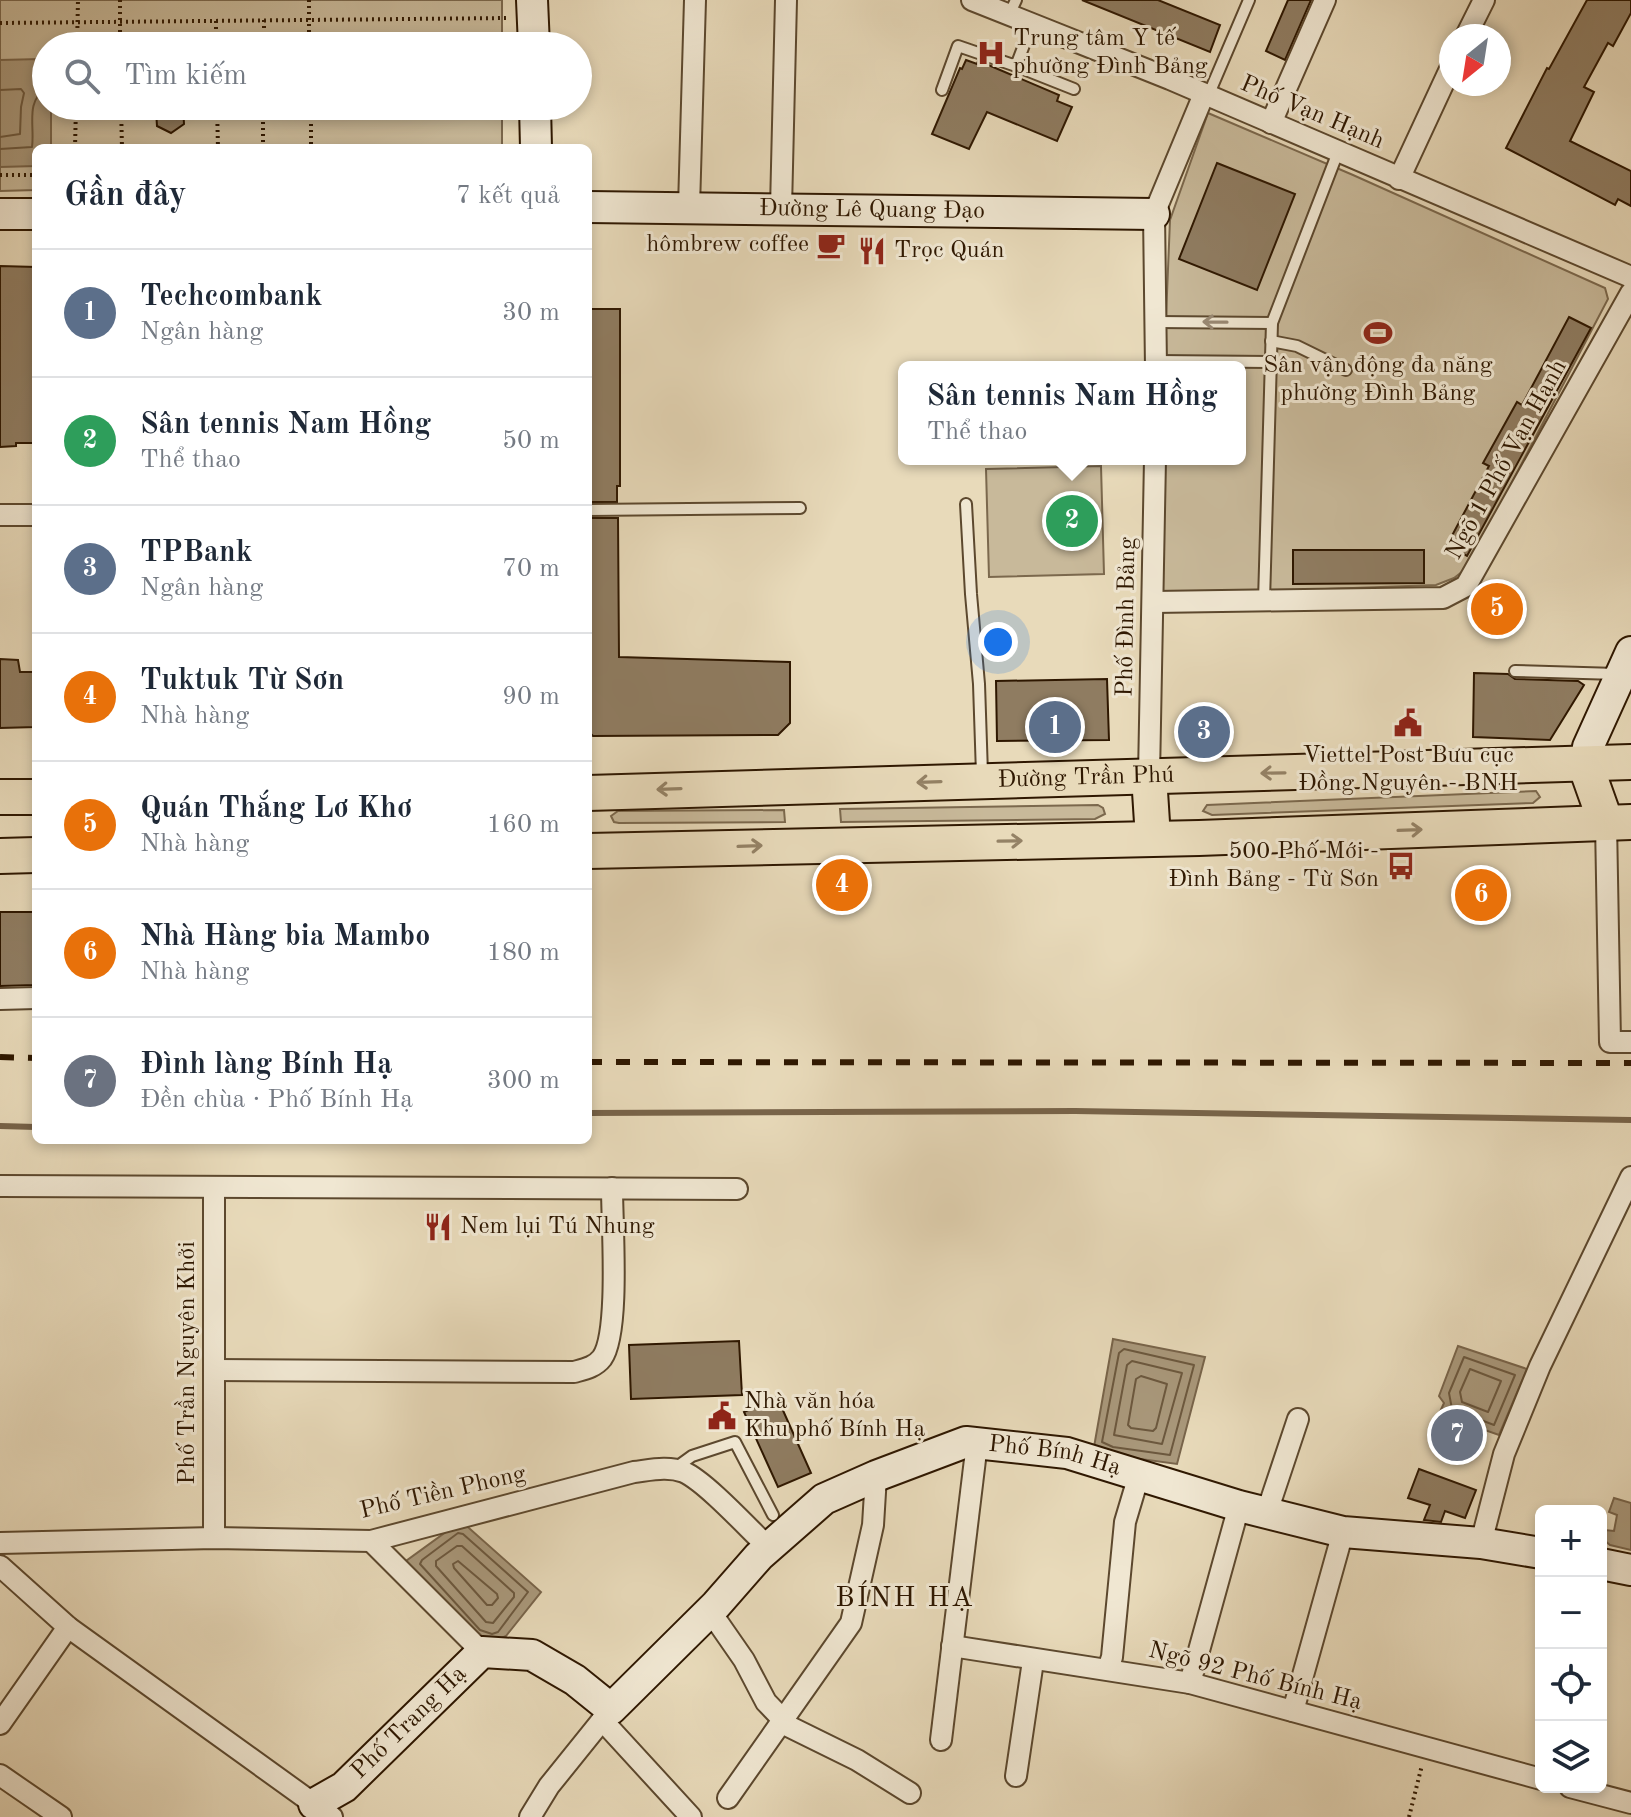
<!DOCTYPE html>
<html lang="vi">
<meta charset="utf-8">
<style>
:root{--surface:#fff;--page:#f2f2f3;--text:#1f2937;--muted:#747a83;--line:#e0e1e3;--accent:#8f2418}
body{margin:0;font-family:"Old Standard TT",serif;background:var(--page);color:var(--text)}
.controls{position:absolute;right:24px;bottom:24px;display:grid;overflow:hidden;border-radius:12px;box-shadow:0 4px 12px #0003}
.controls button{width:72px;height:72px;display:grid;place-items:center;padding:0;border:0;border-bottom:2px solid var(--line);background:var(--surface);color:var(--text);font:40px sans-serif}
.compass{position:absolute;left:1439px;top:24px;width:72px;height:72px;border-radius:50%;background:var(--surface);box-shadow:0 4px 12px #0003;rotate:210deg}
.you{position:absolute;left:998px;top:642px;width:28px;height:28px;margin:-20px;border:6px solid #fff;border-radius:50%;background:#1a73e8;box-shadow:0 0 0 12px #1a73e833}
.badge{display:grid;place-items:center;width:52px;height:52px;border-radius:50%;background:var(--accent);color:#fff;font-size:26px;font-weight:700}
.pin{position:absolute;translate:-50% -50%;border:4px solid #fff;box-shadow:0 2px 8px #0006}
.popup{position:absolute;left:898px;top:361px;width:348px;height:104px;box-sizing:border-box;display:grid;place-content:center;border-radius:12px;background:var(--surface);filter:drop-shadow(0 2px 6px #0005);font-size:26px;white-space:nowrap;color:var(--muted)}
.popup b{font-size:30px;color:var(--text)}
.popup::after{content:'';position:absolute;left:50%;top:100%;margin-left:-16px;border:16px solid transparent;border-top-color:var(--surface)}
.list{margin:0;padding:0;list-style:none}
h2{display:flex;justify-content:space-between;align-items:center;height:104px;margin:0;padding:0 32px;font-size:34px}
h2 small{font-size:26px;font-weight:400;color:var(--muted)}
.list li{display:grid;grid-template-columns:52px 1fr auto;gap:24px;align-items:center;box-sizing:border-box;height:128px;padding:0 32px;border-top:2px solid var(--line)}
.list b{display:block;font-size:30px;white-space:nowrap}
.list p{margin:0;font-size:26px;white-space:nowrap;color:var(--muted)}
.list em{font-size:26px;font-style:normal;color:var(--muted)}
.icon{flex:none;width:44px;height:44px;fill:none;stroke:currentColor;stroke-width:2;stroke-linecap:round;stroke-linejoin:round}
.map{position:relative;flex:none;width:1631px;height:1817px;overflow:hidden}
.search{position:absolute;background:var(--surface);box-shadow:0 4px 12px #0003;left:32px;top:32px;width:560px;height:88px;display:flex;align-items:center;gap:20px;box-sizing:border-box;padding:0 28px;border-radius:44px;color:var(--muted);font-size:30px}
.panel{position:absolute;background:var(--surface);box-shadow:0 4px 12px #0003;left:32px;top:144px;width:560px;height:1000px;border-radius:12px}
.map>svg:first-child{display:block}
.green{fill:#c8b99a;stroke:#7b684d;stroke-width:2}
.water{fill:#a9987b;stroke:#78644a;stroke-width:2}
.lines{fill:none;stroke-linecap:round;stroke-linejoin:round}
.shore{stroke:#6c583e;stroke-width:2}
.stream{stroke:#78644a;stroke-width:6}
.building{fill:#8f7c61;stroke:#2e1700;stroke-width:2}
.lane-casing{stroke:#5c482e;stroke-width:14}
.street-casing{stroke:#5c482e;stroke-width:24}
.secondary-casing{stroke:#2e1700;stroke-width:34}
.primary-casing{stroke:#2e1700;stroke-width:38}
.path{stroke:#2e1700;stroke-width:4;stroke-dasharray:2 4;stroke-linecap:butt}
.lane{stroke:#f0e7d2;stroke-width:10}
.street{stroke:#f0e7d2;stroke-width:20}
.secondary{stroke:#f0e7d2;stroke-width:30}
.primary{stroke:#e8daba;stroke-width:34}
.rail{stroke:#2e1700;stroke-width:6;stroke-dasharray:14 14;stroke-linecap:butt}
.oneway{stroke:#998974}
.oneway2{stroke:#948266}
.labels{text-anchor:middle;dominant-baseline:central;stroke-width:6;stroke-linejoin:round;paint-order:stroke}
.poi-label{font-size:24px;fill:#2e1700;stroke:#f0e7d2;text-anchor:start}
.street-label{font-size:24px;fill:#2e1700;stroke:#f0e7d2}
.quarter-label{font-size:28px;letter-spacing:2px;fill:#2e1700;stroke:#f0e7d2}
</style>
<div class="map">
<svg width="1631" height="1817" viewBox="0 0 1631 1817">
<rect width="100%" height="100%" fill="#e8daba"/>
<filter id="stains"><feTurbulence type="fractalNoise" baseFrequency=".0025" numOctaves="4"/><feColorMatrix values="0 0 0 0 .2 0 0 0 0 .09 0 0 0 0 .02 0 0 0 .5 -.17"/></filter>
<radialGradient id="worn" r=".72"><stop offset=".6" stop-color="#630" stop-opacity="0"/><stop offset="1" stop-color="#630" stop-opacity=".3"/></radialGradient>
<!-- green -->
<g class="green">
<path d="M 0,0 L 502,0 L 502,46 L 46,46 L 46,106 L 502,106 L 502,148 L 36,148 L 36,190 L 0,191 Z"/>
<path d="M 1208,113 L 1353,175 L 1605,288 L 1608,299 L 1467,568 L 1454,578 L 1436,585 L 1160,595 L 1161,459 L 1240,459 L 1240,367 L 1164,367 L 1170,220 Z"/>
<path d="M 1101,466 L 1104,574 L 989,577 L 986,469 Z"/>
<path d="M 1536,791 L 1540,797 L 1533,803 L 1212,815 L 1203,811 L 1207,805 Z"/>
<path d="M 1098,805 L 1103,808 L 1105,814 L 1095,819 L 841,822 L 840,809 Z"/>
<path d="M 784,810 L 785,822 L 619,823 L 614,822 L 611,816 L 618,811 Z"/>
</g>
<!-- water -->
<g class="water">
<path d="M 41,59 L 46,67 L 46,106 L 51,106 L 51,148 L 36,148 L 36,166 L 0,167 L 0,60 Z"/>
<path d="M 1113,1339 L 1205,1357 L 1177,1464 L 1111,1455 L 1094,1447 Z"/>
<path d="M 1458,1346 L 1527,1369 L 1499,1435 L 1439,1414 L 1444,1403 L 1439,1396 Z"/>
<path d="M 1614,1498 L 1631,1503 L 1631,1550 L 1610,1545 L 1604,1540 L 1605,1530 L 1614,1531 L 1617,1515 L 1609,1512 Z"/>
<path d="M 461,1521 L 541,1592 L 506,1636 L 493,1642 L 475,1636 L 406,1561 Z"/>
</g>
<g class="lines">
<!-- shore -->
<g class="shore">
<path d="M 0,90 L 21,89 L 24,93 L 21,107 L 20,134 L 0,137"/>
<path d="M 0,149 L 32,147 C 35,127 25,101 46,89"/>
<path d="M 1124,1349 L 1194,1365 L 1170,1455 L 1113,1447 L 1102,1442 L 1119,1353 Z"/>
<path d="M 1464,1357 L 1515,1375 L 1494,1425 L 1452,1409 L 1449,1393 Z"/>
<path d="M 1132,1361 L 1182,1373 L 1162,1444 L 1114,1435 L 1127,1365 Z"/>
<path d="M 1470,1369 L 1501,1381 L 1488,1412 L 1462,1402 L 1460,1392 Z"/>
<path d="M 1141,1376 L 1167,1384 L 1156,1428 L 1153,1431 L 1131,1428 L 1128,1425 L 1136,1379 Z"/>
<path d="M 458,1533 L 463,1534 L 528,1592 L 498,1632 L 492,1634 L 480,1630 L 420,1564 L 422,1560 Z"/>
<path d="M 457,1546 L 462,1546 L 514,1593 L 514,1597 L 493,1623 L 486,1622 L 436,1566 L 436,1561 Z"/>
<path d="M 458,1561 L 497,1594 L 498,1598 L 492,1605 L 487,1605 L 454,1568 L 453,1564 Z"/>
</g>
<!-- stream -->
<g class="stream">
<path d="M 588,1113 L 1075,1111 L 1631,1120"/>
<path d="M 0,1126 L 36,1127"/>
</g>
</g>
<!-- building -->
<g class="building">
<path d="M 1082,0 L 1158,0 L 1220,25 L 1210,52 Z"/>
<path d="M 1288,0 L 1311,0 L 1285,60 L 1266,51 Z"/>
<path d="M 1587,0 L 1631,0 L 1631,13 L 1613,46 L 1608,43 L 1584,87 L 1594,92 L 1570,141 L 1631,171 L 1631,206 L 1618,199 L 1615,205 L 1506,148 L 1547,68 L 1549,69 Z"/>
<path d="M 966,60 L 977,64 L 978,61 L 986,64 L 1059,95 L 1057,101 L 1072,107 L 1057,141 L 987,112 L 969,149 L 932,134 L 960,68 L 962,69 Z"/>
<path d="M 162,106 L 183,106 L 184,124 L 171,133 L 157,126 L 156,110 Z"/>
<path d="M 1217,163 L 1295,194 L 1257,290 L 1179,259 Z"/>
<path d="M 0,266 L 36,267 L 36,443 L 16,443 L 16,446 L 0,447 Z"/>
<path d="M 588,309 L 620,309 L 620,486 L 617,486 L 617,502 L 588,502 Z"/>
<path d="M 1569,317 L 1591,328 L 1467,556 L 1447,545 L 1489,466 L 1483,463 L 1517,402 L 1522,405 Z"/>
<path d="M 588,518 L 618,518 L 619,657 L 790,662 L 790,723 L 778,735 L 593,736 L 588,731 Z"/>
<path d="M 1293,550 L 1424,550 L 1424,583 L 1293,584 Z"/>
<path d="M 0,659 L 18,660 L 20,672 L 36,672 L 36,727 L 0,728 Z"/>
<path d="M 1474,673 L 1508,674 L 1515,679 L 1578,681 L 1584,685 L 1550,740 L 1473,737 Z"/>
<path d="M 1107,679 L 1109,740 L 997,741 L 996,681 Z"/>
<path d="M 0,912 L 36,912 L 36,985 L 0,986 Z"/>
<path d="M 739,1341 L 742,1395 L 631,1399 L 629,1345 Z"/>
<path d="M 777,1397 L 811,1473 L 778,1487 L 744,1412 Z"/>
<path d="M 1419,1469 L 1476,1490 L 1465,1518 L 1445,1511 L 1441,1522 L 1424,1520 L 1430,1505 L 1408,1498 Z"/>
</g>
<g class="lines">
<defs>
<g id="lane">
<path d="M 1009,15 L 1016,0"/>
<path d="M 1032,24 L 1016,66 L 1074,89"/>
<path d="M 942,90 L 958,46 L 1016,66"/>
<path d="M 1208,96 L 1249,0"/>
<path d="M 1157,322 L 1272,323"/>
<path d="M 1271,341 L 1297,346 L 1346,370"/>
<path d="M 1156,361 L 1269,362"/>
<path d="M 966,504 L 971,594 L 979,684 L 982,774"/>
<path d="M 588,510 L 800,508"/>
<path d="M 1264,601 L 1272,323 L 1338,152"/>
<path d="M 1515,671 L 1617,674"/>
<path d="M 674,1469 L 692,1456 L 735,1442 L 773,1515"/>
</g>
<g id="street">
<path d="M 972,0 L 1170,79 L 1631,277"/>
<path d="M 1466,36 L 1484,0"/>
<path d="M 1271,123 L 1325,0"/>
<path d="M 1399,179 L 1451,67"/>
<path d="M 689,207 L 695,0"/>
<path d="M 781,208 L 786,0"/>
<path d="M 1156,367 L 1154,214 L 1204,94"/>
<path d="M 0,515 L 36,515"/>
<path d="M 1154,602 L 1443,598 L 1466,586 L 1631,293"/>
<path d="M 1149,776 L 1155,459"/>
<path d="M 1606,823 L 1610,1042 L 1631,1042"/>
<path d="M 0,999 L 36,998"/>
<path d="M 0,1186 L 737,1189"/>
<path d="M 214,1188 L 214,1538"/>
<path d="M 214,1370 L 574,1372 C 585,1369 595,1367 602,1358 C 620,1333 612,1224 612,1188"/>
<path d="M 1267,1512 L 1298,1419"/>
<path d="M 371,1541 L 482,1652"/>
<path d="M 0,1543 L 214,1538 L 371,1541 L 634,1472 C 651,1470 668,1466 684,1472 C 706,1482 749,1529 768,1547"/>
<path d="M 1481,1543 L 1504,1454 L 1540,1366 L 1631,1177"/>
<path d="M 0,1566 L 68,1627 L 332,1817"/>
<path d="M 710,1611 L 744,1660 L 766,1702 L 790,1727 L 857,1760 L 910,1793"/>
<path d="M 952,1646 L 1190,1683 L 1541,1779"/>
<path d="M 1108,1669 L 1112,1657 L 1125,1522 L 1139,1475"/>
<path d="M 1190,1683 L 1239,1506"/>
<path d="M 1293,1711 L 1343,1532"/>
<path d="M 602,1720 L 691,1817"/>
<path d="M 0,1724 L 68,1627"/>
<path d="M 941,1740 L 977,1443"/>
<path d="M 0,1775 L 61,1817"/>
<path d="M 1016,1776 L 1033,1661"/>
<path d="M 1570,1787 L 1631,1803"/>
<path d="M 728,1798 L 851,1623 L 873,1525 L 876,1476"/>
<path d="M 530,1817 L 549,1786 L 611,1709"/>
</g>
<g id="secondary">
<path d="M 532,0 L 534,46"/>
<path d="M 535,106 L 536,148"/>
<path id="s1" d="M 588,207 L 1154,214"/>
<path d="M 0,214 L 36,214"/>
<path d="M 1585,764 L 1588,747 L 1631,652"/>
<path d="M 1601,1564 L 1631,1570"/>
<path id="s2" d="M 314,1804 L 344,1787 L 482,1652 L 532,1655 L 575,1680 L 611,1709 L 716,1605 L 759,1556 L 824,1499 L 876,1476 L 966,1442 L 1067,1453 L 1239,1506 L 1343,1532 L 1481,1543 L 1541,1553"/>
</g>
<g id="primary">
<path d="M 1585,764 L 1606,823"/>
<path d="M 1149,776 L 1153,838"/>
<path id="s3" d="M 588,793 L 1631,762"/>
<path d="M 0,797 L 36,797"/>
<path d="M 588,851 L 1199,838 L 1631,822"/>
<path d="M 0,856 L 36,855"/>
</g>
</defs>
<!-- lane casing -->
<use href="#lane" class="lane-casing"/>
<!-- street casing -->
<use href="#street" class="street-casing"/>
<!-- secondary casing -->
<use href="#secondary" class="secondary-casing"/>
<!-- primary casing -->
<use href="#primary" class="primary-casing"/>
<!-- path -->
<g class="path">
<path d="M 120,0 L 120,46"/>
<path d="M 309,0 L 309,46"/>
<path d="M 216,21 L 216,46"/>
<path d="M 0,23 L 509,18"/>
<path d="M 77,46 L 78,0"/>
<path d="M 264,46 L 264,20"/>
<path d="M 121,106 L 122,148"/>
<path d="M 217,106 L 218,148"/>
<path d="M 311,106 L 311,148"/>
<path d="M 217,110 L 311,109"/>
<path d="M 75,148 L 76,106"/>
<path d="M 263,148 L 263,106"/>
<path d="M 0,175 L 36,175"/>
<path d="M 1409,1817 L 1422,1765"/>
</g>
<!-- lane -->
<use href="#lane" class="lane"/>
<!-- street -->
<use href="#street" class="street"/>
<!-- secondary -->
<use href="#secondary" class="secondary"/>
<!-- primary -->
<use href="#primary" class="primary"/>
<!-- rail -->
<g class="rail">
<path d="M 0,1057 L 36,1058"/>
<path d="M 588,1062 L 1631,1063"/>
</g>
</g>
<!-- one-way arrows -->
<defs><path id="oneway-shaft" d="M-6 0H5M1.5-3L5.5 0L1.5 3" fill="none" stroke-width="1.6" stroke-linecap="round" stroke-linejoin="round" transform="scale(2)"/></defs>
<use class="oneway" href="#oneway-shaft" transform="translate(1215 322) rotate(-179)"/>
<g class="oneway2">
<use href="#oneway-shaft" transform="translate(1273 773) rotate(179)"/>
<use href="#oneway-shaft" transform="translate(929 782) rotate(178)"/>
<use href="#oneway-shaft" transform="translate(669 789) rotate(178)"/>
<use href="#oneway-shaft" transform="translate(1410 830) rotate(-2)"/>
<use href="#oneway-shaft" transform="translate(1010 841) rotate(-1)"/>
<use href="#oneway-shaft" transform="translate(750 846) rotate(-2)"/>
</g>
<!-- icons -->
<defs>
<symbol id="hospital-bare" viewBox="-9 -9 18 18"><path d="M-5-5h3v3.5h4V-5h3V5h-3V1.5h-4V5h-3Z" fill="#8f2418" stroke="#f0e7d2" stroke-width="2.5" paint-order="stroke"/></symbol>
<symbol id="cafe-bare" viewBox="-9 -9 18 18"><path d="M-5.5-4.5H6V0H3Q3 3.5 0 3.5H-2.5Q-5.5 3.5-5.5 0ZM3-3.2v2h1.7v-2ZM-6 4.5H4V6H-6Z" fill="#8f2418" stroke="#f0e7d2" stroke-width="2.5" paint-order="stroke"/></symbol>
<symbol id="restaurant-bare" viewBox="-9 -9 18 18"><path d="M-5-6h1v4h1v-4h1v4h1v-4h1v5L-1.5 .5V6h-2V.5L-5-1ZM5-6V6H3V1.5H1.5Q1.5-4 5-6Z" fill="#8f2418" stroke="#f0e7d2" stroke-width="2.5" paint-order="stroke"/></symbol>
<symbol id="stadium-bare" viewBox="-9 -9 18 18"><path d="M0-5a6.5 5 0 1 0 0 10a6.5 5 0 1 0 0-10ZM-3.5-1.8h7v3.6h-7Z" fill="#8f2418" stroke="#f0e7d2" stroke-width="2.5" paint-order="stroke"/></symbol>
<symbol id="civic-bare" viewBox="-9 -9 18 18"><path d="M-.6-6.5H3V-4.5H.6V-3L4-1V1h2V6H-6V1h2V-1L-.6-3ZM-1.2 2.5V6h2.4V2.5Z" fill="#8f2418" stroke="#f0e7d2" stroke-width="2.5" paint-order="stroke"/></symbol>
<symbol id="bus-bare" viewBox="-9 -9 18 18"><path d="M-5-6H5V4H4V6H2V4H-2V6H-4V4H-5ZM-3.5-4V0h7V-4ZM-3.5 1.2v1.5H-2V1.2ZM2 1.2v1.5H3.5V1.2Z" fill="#8f2418" stroke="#f0e7d2" stroke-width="2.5" paint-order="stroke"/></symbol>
</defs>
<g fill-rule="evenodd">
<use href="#hospital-bare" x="971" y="33" width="40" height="40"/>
<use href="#cafe-bare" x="811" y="225" width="40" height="40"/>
<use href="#restaurant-bare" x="852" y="231" width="40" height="40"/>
<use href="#stadium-bare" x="1358" y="313" width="40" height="40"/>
<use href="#civic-bare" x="1388" y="703" width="40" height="40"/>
<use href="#bus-bare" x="1381" y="846" width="40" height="40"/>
<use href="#restaurant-bare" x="418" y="1207" width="40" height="40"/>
<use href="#civic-bare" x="702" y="1396" width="40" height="40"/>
</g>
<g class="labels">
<!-- poi labels -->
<g class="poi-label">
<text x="1013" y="39">Trung tâm Y tế<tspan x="1013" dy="28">phường Đình Bảng</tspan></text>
<text x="809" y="245" text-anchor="end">hômbrew coffee</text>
<text x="894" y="251">Trọc Quán</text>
<text x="1378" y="366" text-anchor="middle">Sân vận động đa năng<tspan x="1378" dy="28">phường Đình Bảng</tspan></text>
<text x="1408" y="756" text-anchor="middle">Viettel Post Bưu cục<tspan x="1408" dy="28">Đồng Nguyên - BNH</tspan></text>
<text x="1379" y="852" text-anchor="end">500 Phố Mới -<tspan x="1379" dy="28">Đình Bảng - Từ Sơn</tspan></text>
<text x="460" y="1227">Nem lụi Tú Nhung</text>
<text x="744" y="1402">Nhà văn hóa<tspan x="744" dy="28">Khu phố Bính Hạ</tspan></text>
</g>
<!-- street labels -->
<g class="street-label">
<text transform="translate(1312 113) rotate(23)">Phố Vạn Hạnh</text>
<text stroke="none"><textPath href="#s1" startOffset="284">Đường Lê Quang Đạo</textPath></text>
<text transform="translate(1507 460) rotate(-61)">Ngõ 1 Phố Vạn Hạnh</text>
<text transform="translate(1127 617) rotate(-89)">Phố Đình Bảng</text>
<text stroke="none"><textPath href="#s3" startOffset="498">Đường Trần Phú</textPath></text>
<text transform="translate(188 1363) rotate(-90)">Phố Trần Nguyên Khởi</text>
<text stroke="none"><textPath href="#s2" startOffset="916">Phố Bính Hạ</textPath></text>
<text transform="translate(443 1493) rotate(-13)">Phố Tiền Phong</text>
<text transform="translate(1255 1677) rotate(14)">Ngõ 92 Phố Bính Hạ</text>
<text stroke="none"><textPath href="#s2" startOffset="126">Phố Trang Hạ</textPath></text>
</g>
<!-- quarter labels -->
<g class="quarter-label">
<text x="905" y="1599">BÍNH HẠ</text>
</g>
</g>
<rect width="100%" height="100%" filter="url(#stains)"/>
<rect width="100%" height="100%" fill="url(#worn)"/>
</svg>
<div class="controls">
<button>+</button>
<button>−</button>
<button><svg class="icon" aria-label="locate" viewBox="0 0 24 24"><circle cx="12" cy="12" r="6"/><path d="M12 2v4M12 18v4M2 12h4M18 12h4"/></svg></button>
<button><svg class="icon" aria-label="layers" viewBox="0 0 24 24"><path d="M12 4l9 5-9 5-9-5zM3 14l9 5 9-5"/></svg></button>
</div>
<svg class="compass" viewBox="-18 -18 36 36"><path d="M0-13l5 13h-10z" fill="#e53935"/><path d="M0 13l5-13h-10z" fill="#747a83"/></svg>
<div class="you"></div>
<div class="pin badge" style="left:1055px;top:727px;background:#5c6f8a">1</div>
<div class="pin badge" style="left:1072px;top:521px;background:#2e9e5b">2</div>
<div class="popup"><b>Sân tennis Nam Hồng</b>Thể thao</div>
<div class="pin badge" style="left:1204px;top:732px;background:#5c6f8a">3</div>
<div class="pin badge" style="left:842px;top:885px;background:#e8710a">4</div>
<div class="pin badge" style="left:1497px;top:609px;background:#e8710a">5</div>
<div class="pin badge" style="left:1481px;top:895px;background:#e8710a">6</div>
<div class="pin badge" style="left:1457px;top:1435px;background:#6b7280">7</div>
<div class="search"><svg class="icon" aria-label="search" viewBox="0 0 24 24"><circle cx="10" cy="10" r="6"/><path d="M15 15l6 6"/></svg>Tìm kiếm</div>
<section class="panel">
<h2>Gần đây<small>7 kết quả</small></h2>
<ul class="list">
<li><span class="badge" style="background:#5c6f8a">1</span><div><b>Techcombank</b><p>Ngân hàng</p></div><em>30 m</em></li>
<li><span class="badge" style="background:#2e9e5b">2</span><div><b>Sân tennis Nam Hồng</b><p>Thể thao</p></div><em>50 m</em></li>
<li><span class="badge" style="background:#5c6f8a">3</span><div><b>TPBank</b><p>Ngân hàng</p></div><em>70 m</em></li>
<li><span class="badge" style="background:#e8710a">4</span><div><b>Tuktuk Từ Sơn</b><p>Nhà hàng</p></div><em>90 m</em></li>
<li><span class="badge" style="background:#e8710a">5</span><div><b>Quán Thắng Lơ Khơ</b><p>Nhà hàng</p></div><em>160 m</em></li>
<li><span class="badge" style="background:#e8710a">6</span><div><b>Nhà Hàng bia Mambo</b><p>Nhà hàng</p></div><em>180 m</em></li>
<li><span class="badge" style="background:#6b7280">7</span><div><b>Đình làng Bính Hạ</b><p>Đền chùa · Phố Bính Hạ</p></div><em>300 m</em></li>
</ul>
</section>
</div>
